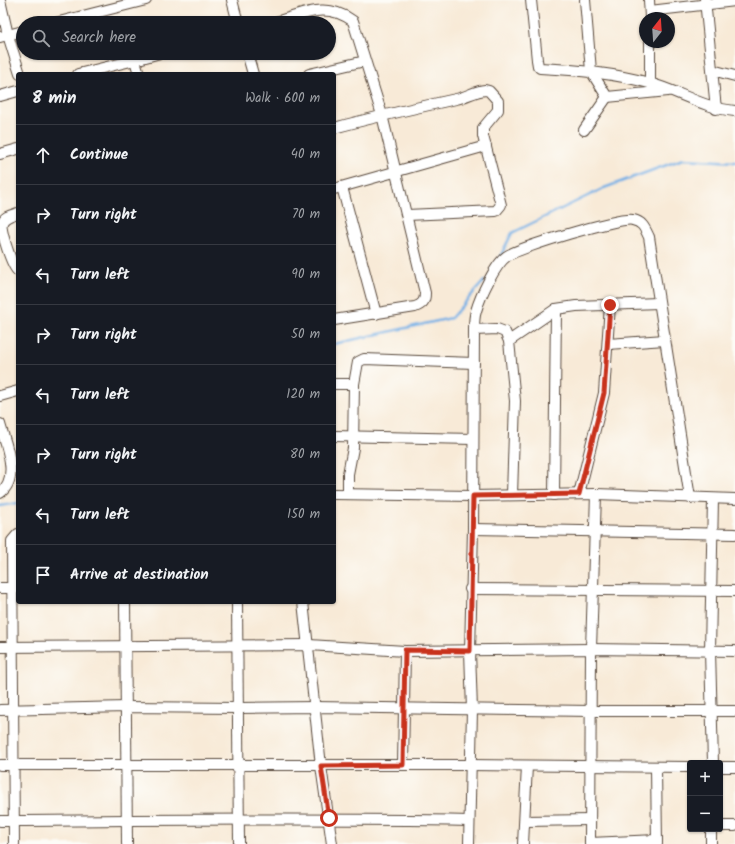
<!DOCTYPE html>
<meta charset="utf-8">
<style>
:root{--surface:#171b24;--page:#20242c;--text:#f1f3f6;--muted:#9ea1a6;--line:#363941}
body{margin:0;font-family:Kalam,sans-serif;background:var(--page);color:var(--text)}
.controls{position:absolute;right:12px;bottom:12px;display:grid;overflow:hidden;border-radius:4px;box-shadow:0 1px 3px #0004}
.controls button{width:36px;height:36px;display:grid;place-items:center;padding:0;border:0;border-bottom:1px solid var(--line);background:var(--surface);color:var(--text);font:20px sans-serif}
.compass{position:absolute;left:639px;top:12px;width:36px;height:36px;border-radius:50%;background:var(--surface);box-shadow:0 1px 3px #0004;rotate:17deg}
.stop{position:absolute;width:12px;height:12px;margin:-9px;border:3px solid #c8321e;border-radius:50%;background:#fff}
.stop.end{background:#c8321e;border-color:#fff;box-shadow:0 1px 4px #0008}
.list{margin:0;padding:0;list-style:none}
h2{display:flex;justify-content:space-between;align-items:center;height:52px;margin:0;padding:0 16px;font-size:17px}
h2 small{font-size:13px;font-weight:400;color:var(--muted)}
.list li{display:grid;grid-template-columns:26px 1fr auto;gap:12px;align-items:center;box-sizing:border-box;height:60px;padding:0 16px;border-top:1px solid var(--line)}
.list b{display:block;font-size:15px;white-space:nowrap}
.list em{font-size:13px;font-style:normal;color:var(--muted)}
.icon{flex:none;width:22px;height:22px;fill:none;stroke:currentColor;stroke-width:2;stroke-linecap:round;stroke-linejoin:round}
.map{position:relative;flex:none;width:735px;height:844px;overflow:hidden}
.search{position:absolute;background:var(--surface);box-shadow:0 1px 3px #0004;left:16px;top:16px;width:320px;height:44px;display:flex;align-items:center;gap:10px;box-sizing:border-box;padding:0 14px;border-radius:22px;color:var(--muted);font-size:15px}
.panel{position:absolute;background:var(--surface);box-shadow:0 1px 3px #0004;left:16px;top:72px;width:320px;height:532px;border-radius:4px}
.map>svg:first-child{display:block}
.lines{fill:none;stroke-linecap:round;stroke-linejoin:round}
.stream{stroke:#75b0e6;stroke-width:2.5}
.minor-casing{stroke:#57473a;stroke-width:12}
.minor{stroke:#fff;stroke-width:10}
.route{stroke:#c8321e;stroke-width:5}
</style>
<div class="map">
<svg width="735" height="844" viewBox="0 0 735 844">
<rect width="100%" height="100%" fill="#fdfcf7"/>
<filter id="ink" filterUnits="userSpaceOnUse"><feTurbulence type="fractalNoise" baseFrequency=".025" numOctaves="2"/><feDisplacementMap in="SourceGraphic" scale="8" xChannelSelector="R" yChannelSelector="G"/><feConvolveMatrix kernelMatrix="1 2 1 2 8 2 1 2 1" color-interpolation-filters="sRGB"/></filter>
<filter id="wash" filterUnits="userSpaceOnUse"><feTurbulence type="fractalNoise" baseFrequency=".012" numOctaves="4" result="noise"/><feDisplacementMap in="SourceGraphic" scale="16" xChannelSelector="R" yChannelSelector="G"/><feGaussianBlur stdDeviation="0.9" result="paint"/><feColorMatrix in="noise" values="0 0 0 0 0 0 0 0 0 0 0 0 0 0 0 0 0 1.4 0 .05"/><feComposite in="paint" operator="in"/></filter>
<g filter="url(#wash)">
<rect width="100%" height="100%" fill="#f8ead7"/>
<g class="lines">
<!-- stream -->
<g class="stream">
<path d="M 500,257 L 512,233 L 604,188 L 683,159 L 735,162"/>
<path d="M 334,344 L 451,318 L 484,281"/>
<path d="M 0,506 L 18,503"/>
</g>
</g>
</g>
<g filter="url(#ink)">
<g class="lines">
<defs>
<g id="minor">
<path d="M 0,0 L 8,35 L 20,74"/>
<path d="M 232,0 L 238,23"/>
<path d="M 531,0 L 537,60 L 538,66 L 540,68 C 577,70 613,73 649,83 C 679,91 703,108 735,111"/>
<path d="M 585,0 L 591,71 L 607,97"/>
<path d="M 649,0 L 650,18"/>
<path d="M 705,0 L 716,109"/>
<path d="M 650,11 L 735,1"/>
<path d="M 55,23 L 146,0"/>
<path d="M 271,23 C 302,16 324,0 353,21 L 382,115 L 425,293 C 425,301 423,304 415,307 L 334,320"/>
<path d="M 0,37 L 23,31"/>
<path d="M 650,42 L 650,83"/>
<path d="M 247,53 L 253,74"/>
<path d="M 135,60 L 160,53"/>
<path d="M 712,70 L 735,76"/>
<path d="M 78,74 L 135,60 L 139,74"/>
<path d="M 309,74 L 365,61"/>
<path d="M 0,96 L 18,91"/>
<path d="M 607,97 L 668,91"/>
<path d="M 334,128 C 374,117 415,108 456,99 C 466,97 475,91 485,90 L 489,91 L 498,101 L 498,110 L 483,128 L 483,136 L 501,205 L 496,211 L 407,215"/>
<path d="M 584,130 L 607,97"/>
<path d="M 0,154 L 18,149"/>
<path d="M 342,187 L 376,314"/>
<path d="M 334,189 L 486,146"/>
<path d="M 18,213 C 12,215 4,216 2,223 C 0,230 12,267 18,271"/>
<path d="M 474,330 L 497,329 L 505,332 L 509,341 L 515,401 L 512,495"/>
<path d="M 509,341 L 556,309 L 576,306 L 659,303"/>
<path d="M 608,344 L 665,340"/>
<path d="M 334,384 L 354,384"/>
<path d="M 0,396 L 18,391"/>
<path d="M 0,424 C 5,443 21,478 0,493"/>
<path d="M 334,436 L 473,439"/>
<path d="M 334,494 L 473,496 L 596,494 L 735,499"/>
<path d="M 348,494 L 348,474 L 353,448 L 354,384 L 358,362 L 364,359 L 474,363"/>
<path d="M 579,494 L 604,393 L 610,305"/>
<path d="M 554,495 L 556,309"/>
<path d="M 713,499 L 710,651 L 713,763"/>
<path d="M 473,529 L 735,534"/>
<path d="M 0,588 L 18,588"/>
<path d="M 470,589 L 735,591"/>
<path d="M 125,602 L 127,844"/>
<path d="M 237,602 L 239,844"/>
<path d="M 303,602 L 321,766 L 332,844"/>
<path d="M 0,647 L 309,645 L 405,651 L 591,649 L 735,651"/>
<path d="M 0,710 L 126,707 L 238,708 L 315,707 L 591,711 L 735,711"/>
<path d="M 0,765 L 470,765 L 690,767"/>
<path d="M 403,765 L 405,651"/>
<path d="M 656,767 L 657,844"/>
<path d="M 720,767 L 735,767"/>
<path d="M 0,821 C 156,820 313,818 469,821"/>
<path d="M 525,821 L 590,820"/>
<path d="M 720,826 L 735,826"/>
<path d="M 590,843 L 657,840"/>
<path d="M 14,844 L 12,541 L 18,534"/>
<path d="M 469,844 L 472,710 L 470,651 L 473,529 L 474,330 C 474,324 474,317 476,311 C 480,297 495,264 507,256 C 518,248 622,216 633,220 C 643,222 645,229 649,237 L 690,498"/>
<path d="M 523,844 L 527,766"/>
<path d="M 590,844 L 591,649 L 596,494"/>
<path d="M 711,844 L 711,829"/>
</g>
</defs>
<!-- minor casing -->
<use href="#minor" class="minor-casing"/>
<!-- minor -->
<use href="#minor" class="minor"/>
</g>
</g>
<g class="lines" filter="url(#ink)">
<!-- route -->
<path class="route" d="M 329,818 L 321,766 L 403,765 L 405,650 L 470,651 L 473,496 L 579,494 L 604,393 L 610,305"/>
</g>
</svg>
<div class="controls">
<button>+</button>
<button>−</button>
</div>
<svg class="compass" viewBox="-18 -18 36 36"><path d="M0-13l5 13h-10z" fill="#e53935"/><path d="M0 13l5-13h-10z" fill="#9ea1a6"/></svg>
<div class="stop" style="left:329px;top:818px"></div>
<div class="stop end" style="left:610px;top:305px"></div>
<div class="search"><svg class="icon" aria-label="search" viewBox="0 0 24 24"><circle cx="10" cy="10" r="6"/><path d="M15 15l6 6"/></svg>Search here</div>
<section class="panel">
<h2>8 min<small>Walk · 600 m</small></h2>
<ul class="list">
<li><svg class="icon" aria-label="ahead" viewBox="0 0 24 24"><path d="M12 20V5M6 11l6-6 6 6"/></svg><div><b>Continue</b></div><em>40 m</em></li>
<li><svg class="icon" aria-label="right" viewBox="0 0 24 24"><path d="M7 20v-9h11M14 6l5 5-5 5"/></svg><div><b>Turn right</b></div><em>70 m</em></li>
<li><svg class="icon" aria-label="left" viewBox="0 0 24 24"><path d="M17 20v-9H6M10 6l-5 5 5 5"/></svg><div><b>Turn left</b></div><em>90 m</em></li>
<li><svg class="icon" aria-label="right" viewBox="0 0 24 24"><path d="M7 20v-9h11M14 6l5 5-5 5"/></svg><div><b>Turn right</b></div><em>50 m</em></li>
<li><svg class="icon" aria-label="left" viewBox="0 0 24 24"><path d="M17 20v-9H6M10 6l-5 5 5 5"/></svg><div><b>Turn left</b></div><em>120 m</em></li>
<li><svg class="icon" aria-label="right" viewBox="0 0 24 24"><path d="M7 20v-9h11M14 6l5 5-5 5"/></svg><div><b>Turn right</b></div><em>80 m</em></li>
<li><svg class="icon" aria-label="left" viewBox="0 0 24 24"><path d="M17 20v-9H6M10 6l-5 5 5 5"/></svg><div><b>Turn left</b></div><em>150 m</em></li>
<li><svg class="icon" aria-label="arrive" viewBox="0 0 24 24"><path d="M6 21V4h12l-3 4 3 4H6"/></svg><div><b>Arrive at destination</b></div></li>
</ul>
</section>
</div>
